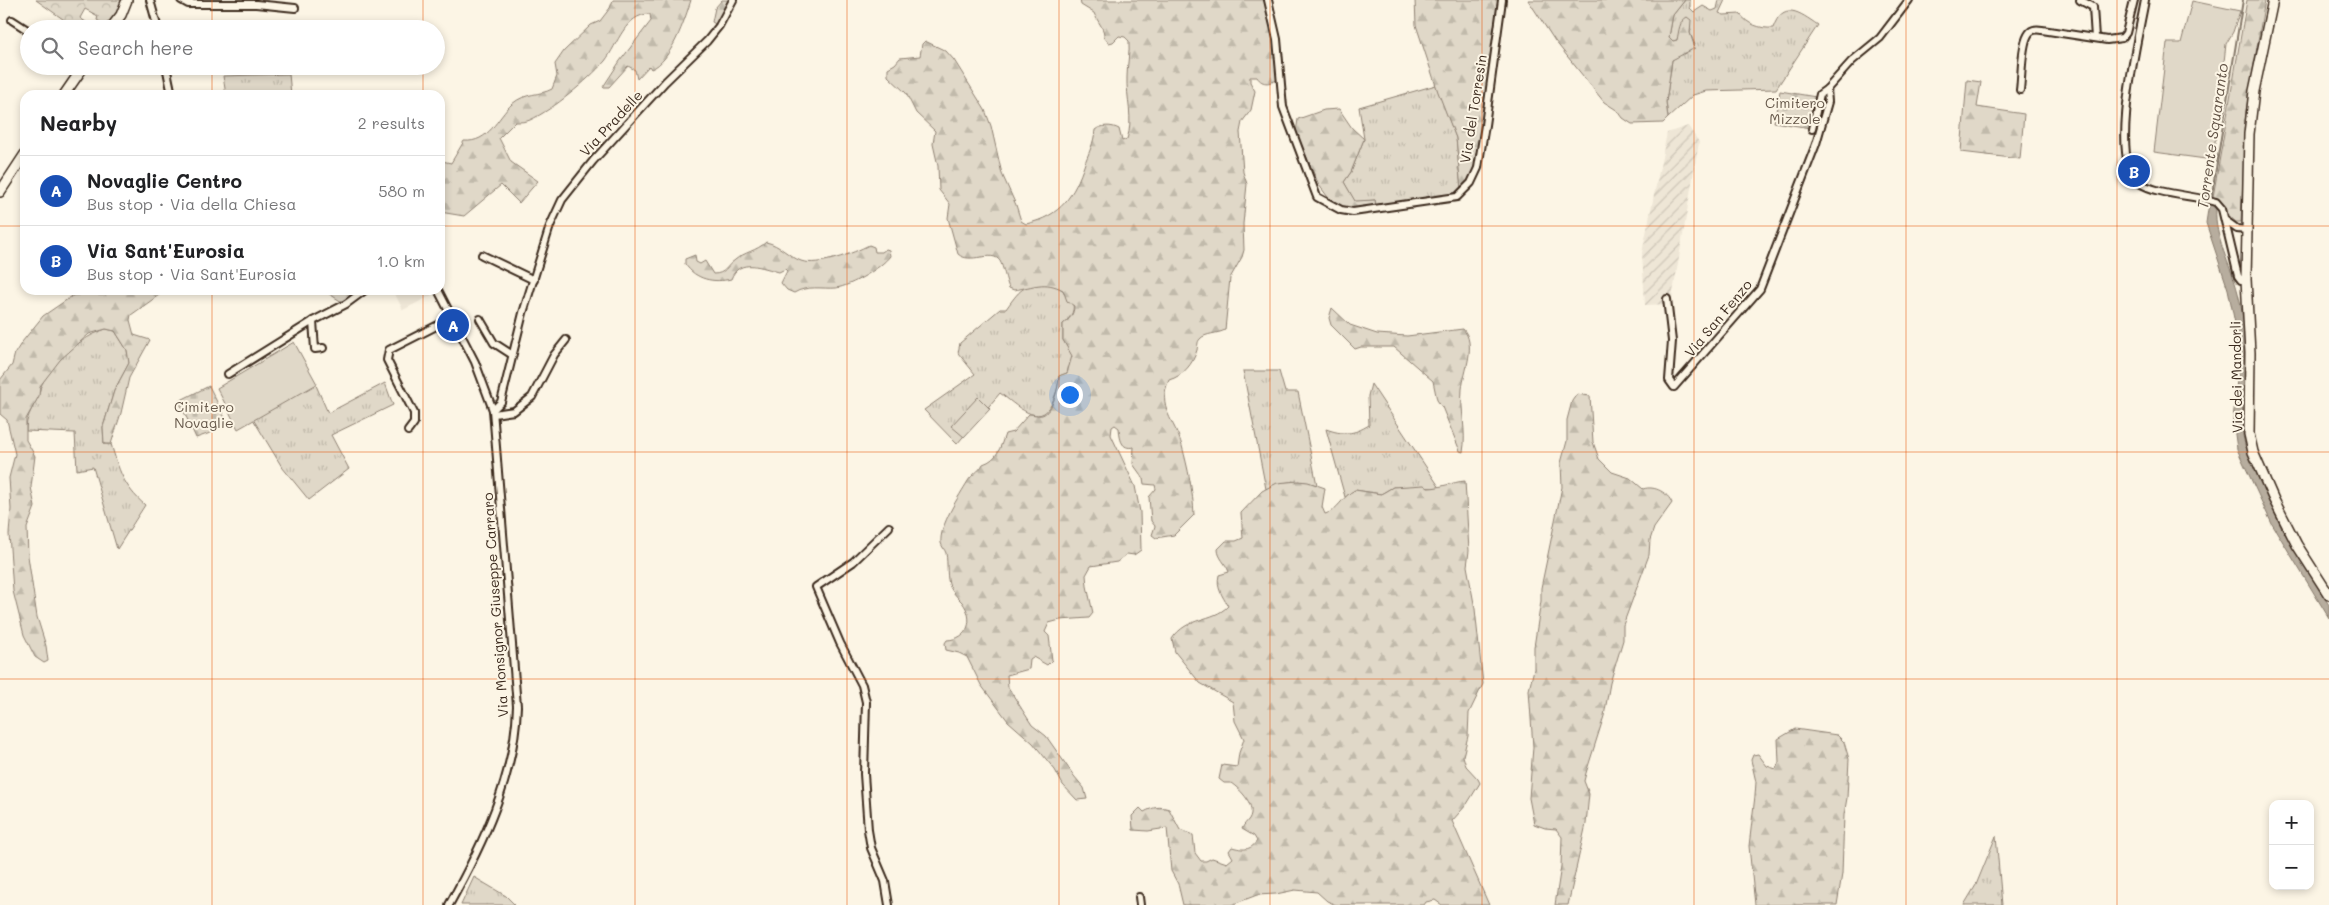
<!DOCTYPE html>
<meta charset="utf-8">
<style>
:root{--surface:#fff;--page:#f6f6f6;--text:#202124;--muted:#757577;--line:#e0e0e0;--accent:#d93025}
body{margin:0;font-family:Mali,sans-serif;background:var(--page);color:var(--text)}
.controls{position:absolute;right:15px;bottom:15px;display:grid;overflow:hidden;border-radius:10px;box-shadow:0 2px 8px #0003}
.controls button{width:45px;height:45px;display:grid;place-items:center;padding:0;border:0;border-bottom:1px solid var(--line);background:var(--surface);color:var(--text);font:25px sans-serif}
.you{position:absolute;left:1069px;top:394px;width:18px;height:18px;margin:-12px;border:4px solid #fff;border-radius:50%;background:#1a73e8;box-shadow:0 0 0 8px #1a73e833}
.badge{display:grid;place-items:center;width:32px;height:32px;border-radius:50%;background:var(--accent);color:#fff;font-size:16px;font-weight:700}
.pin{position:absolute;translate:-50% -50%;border:2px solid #fff;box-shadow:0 1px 5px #0006}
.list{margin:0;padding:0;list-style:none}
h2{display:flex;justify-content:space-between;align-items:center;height:65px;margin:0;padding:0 20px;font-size:21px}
h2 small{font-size:16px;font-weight:400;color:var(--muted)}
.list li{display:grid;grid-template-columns:32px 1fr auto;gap:15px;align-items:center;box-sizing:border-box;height:70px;padding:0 20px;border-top:1px solid var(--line)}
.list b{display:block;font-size:19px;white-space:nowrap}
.list p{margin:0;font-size:16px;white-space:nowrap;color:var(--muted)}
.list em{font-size:16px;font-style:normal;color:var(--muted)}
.icon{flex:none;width:28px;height:28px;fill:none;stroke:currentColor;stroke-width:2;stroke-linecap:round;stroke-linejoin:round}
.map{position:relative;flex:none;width:2329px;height:905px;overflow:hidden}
.search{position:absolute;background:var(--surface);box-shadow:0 2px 8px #0003;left:20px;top:20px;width:425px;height:55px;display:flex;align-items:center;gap:12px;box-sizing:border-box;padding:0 18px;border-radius:28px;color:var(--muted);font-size:19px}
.panel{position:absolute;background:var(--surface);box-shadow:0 2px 8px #0003;left:20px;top:90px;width:425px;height:205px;border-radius:15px}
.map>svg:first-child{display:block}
.built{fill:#eee6d6}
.industrial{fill:url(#industrial-furrows)}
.grass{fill:url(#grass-tufts);stroke:#8e8173}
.forest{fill:url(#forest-firs);stroke:#8e8173}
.cemetery{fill:url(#cemetery-stones);stroke:#8e8173}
.park{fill:url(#park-crowns);stroke:#8e8173}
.pitch{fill:#e0d8c8;stroke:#8e8173}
.water{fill:#b7ad9e;stroke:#85796b}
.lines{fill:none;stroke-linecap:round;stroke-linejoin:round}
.stream{stroke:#85796b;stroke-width:2}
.street-casing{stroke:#3b2a1e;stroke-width:10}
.secondary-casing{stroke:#3b2a1e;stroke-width:12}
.street{stroke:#fcf5e5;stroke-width:6}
.secondary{stroke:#fcf5e5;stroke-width:9}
.grid{fill:none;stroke:#e8590c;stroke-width:1;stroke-opacity:0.55}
.labels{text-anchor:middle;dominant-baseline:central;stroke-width:4;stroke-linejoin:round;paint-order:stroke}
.park-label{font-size:14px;fill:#645648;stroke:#fcf5e5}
.street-label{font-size:14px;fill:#3b2a1e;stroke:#fcf5e5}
.water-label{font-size:15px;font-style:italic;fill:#605144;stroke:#fcf5e5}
</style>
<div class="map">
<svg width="2329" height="905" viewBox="0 0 2329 905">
<defs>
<pattern id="industrial-furrows" width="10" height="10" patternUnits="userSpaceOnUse" patternTransform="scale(1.25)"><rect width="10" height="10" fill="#eee6d6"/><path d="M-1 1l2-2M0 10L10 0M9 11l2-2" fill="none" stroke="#cdc5b7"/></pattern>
<pattern id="grass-tufts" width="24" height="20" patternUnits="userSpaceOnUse" patternTransform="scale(1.25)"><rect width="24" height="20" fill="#e0d8c8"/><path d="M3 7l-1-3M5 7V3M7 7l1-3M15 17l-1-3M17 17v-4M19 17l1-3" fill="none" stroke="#c1baab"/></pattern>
<pattern id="forest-firs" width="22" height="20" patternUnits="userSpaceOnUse" patternTransform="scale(1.25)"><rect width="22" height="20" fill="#e0d8c8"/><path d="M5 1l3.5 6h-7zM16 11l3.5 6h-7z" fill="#c1baab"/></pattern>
<pattern id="cemetery-stones" width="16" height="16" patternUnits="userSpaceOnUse" patternTransform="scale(1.25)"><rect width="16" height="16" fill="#e0d8c8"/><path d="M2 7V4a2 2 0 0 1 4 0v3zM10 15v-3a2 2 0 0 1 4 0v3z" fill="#c1baab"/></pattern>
<pattern id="park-crowns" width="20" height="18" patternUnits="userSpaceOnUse" patternTransform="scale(1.25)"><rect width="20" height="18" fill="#e0d8c8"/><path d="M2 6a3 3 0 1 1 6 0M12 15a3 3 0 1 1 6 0" fill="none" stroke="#c1baab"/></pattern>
</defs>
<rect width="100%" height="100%" fill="#fcf5e5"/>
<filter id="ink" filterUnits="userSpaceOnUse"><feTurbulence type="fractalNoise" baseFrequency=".02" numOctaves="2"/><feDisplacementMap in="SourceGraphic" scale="10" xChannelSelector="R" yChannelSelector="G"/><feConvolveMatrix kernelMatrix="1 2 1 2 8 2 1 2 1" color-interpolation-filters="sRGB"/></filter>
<g filter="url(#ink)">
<!-- built -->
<path class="built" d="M 393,290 L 432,290 L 434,294 L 403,310 Z"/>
<!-- industrial -->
<path class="industrial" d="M 1688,126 L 1699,142 L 1671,304 L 1645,305 L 1642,253 L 1667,133 Z"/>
<!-- grass -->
<g class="grass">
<path d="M 1685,0 L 1690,0 L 1690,8 L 1694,12 L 1703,6 L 1712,11 L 1717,9 L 1719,0 L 1725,0 L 1719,13 L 1724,15 L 1740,14 C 1747,24 1760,29 1773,28 C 1783,0 1799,12 1818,25 L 1776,89 L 1706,91 L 1693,95 L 1668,118 L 1666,102 L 1672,60 L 1695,45 L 1690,33 L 1691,29 L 1683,19 L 1677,40 L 1673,41 L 1669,37 L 1673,15 Z"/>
<path d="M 289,74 L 291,95 L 226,95 L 223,76 Z"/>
<path d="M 1436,85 L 1456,138 L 1461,189 C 1450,200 1394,205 1376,207 L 1375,200 L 1355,202 L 1344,182 L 1351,172 L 1364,139 L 1359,107 Z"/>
<path d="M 1053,284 C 1071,294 1083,308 1063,324 L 1063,340 L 1073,356 L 1067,373 L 1059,376 C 1059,387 1056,393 1052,403 C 1040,430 1015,404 1000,393 L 957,444 L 924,410 L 975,374 L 958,353 L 960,343 L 1000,309 L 1006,309 C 1023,285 1024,285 1053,284 Z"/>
<path d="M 106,329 L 115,331 L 127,350 L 129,363 L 114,391 L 103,427 L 104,444 L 111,444 C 119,470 123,486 145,505 L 117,549 L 93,467 L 77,470 L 75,433 L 26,431 C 26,417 31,411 37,399 C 40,394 39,389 42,384 C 55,360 81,337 106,329 Z"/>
<path d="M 1243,371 L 1279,371 L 1285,392 L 1298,392 L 1317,485 C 1300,479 1282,481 1266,489 Z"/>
<path d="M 315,383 L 328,413 L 385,383 L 393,405 L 331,435 L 349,469 L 309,500 L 282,467 L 250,414 Z"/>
<path d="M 1371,384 L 1440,488 L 1393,487 L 1381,494 L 1355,490 L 1345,497 L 1326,429 C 1343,435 1353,435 1369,425 L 1368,396 Z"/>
<path d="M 1996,836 L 2002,905 L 1964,905 L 1976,885 Z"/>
<path d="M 474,877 L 506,896 L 515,905 L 461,905 Z"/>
</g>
<!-- forest -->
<g class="forest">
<path d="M 613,0 L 691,0 C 685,19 671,62 651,69 L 649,66 L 637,79 L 635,70 L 628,66 L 609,87 L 603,87 L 620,61 L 651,21 L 650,14 C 625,14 618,44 605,61 C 587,81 554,109 530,120 C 526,122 520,122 515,122 L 499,138 L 511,162 L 538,181 L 519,203 L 501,185 L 464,216 L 440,212 L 440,156 L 442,161 L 451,163 L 464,141 C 489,143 497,118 512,104 C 526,92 539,96 552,89 L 557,76 L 555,64 L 564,51 L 591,25 L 600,21 L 610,8 Z"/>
<path d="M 722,0 L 733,0 L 717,25 L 712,22 L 715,8 Z"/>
<path d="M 1080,0 L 1266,0 L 1275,41 L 1279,79 C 1271,83 1263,86 1257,77 L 1250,77 L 1250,82 L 1255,91 L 1251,110 L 1242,122 L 1240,132 L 1243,172 L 1247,184 L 1243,224 L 1244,250 L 1242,257 L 1230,278 L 1225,330 C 1218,334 1205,333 1200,339 C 1197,342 1198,346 1197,350 C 1193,364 1183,376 1169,380 C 1156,408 1175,420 1182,446 C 1188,468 1193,492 1194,515 L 1174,535 L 1156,538 L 1152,535 L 1155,526 L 1151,521 L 1149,497 L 1156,489 L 1155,485 L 1144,484 L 1143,478 L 1133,464 L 1134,447 C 1121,450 1120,439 1119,428 L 1115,425 L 1112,427 L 1111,435 L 1135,486 L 1140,512 L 1141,550 L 1134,555 L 1127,554 L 1117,562 L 1091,566 L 1086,575 L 1087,586 L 1093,613 L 1089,618 L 1060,620 L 1049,623 L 1045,632 L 1049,636 L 1052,660 L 1047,665 L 1033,657 L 1030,659 L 1029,669 L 1007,675 L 1008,687 L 1023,711 L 1032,725 L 1046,736 L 1074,776 L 1084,788 L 1087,799 L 1077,800 L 1063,785 L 1055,770 L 1033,743 L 1008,721 L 981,685 L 967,657 L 959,653 L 946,650 L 945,643 L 947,640 C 969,639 975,619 962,602 C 958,598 953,593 950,587 C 946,578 948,564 946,553 C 945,550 942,547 941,543 C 939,526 959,496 968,481 C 972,474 979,472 983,464 C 998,459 1000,448 1005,434 L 1013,432 L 1029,414 C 1033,414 1038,416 1042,415 C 1053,412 1059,386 1059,376 L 1067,373 L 1072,356 L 1063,340 L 1063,324 C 1070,319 1074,314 1074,306 L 1067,301 L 1063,290 C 1044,280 1034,287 1014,290 L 1009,288 C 1006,281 1003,266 1000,261 C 992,249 970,265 958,254 L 948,218 L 950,204 L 939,190 L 938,166 L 933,144 L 935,131 L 916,113 L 906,93 L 888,76 L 888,68 L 895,64 L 900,58 L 920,56 L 922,44 L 925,41 L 946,51 L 954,60 L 985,110 L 991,126 L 1002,174 L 1016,205 L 1021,221 L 1026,224 C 1061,216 1074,196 1085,163 C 1089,152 1094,143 1095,130 C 1101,125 1112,125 1119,129 L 1122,141 L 1127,139 C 1134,120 1126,97 1127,77 C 1127,65 1130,53 1129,41 L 1125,37 L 1119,36 L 1113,42 L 1109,43 L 1104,37 C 1105,29 1097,21 1094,13 L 1081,5 Z"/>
<path d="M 1415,0 L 1498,0 L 1479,147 C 1476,162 1472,178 1461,189 L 1456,138 L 1438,92 L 1416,25 Z"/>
<path d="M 1528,0 L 1685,0 L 1673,15 L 1669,37 L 1673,41 L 1677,40 C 1679,31 1679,21 1687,17 L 1691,20 L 1690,33 L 1695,48 L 1672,60 L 1666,102 L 1668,118 L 1663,123 L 1632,124 L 1623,118 L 1618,111 L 1604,102 L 1555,41 Z"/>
<path d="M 2247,0 L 2265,0 L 2246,111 L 2241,222 L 2236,222 C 2224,213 2228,206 2213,197 Z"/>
<path d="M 1967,80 L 1981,82 L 1977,107 L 2024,114 L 2020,159 L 1961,152 Z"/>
<path d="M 1339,109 L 1352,128 L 1364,139 L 1351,172 L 1344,182 L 1355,201 L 1375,200 L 1376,207 L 1347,209 L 1330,200 L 1319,185 L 1296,133 L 1298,119 L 1324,110 Z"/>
<path d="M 766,242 C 780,245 788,256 801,261 C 818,267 854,253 869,245 L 874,247 L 875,252 L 882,252 L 886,249 L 889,250 L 890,256 C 881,268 851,286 836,288 C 822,289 807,285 794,293 L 787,290 L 781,283 L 787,271 L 785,269 L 779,272 C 763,268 739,257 731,279 C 714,283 696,280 685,264 L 685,259 L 695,255 L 696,262 L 700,264 L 705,261 L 713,274 C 726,274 726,266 735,260 C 744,252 757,251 766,242 Z"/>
<path d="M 81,290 L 166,290 L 131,315 L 130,320 L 134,335 L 150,340 L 129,378 L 121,413 L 111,444 L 104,444 L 103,427 L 114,391 L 129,363 L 127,350 L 115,331 L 106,329 L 89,334 L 60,360 L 40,386 L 39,396 L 26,419 L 26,440 L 35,456 L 31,487 L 35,507 L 27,528 L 28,556 L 37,617 L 46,646 L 48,661 L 44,663 L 35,657 L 24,635 L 13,591 L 9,534 L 11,509 L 9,478 L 15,454 L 7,420 L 0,414 L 0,380 L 12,365 L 15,353 L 22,342 L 43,316 Z"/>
<path d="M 323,290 L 367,290 L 342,302 Z"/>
<path d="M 1332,308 L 1350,325 L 1377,334 L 1407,336 L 1463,329 C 1477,344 1464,371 1462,389 C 1460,410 1467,432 1463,452 L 1460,451 L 1442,407 L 1437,400 L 1433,381 L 1394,347 L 1361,347 L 1355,349 L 1331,325 L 1329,318 Z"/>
<path d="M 1577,394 L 1590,396 L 1593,442 L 1599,459 L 1612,472 L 1630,478 L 1643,489 C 1655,485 1668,493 1672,503 L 1654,528 L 1650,540 L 1649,555 L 1623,625 L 1623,640 L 1610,683 L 1604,716 L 1586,773 L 1584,781 L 1589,794 L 1586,824 L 1568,905 L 1555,905 L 1561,866 L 1562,837 L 1556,829 L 1545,828 L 1534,824 L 1529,798 L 1533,747 L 1529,690 L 1534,669 L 1534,647 L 1541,601 L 1541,588 L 1562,487 L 1561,463 L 1567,441 L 1567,420 L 1572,401 Z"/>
<path d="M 1298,481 L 1308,482 L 1325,488 L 1322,507 L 1325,514 C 1338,511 1342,496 1355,490 L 1381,494 L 1393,487 L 1424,485 L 1428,488 C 1441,488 1452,482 1465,481 L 1469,551 L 1467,566 L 1475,609 L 1483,684 L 1469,713 L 1468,736 L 1463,756 L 1466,766 L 1478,779 L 1480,783 L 1467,804 L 1452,821 L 1489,905 L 1442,905 L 1435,900 L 1426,902 L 1424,905 L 1336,905 L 1327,901 L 1317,892 L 1295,890 L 1276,894 L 1257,895 L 1231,905 L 1183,905 L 1178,884 L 1171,871 L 1167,828 L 1148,831 L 1133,830 L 1132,816 L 1140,808 L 1144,812 C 1153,807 1160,806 1169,809 L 1180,830 L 1193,835 L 1195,853 L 1201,861 L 1206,861 L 1212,858 L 1227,863 L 1233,858 L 1229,851 L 1232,847 C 1243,850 1250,851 1257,841 L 1254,836 L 1242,829 C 1244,824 1246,823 1249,819 C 1257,806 1241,790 1231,783 L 1224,783 L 1219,779 L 1222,765 L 1237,767 L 1239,753 L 1244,739 L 1235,721 L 1233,702 L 1200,683 L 1175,652 L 1172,639 C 1187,616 1213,622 1228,606 C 1222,595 1216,588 1219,575 L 1229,572 C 1226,563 1218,558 1218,549 L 1226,541 L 1236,541 L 1243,538 L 1241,513 L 1262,491 L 1277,483 Z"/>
<path d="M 1795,729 L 1837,735 L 1844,742 L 1846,749 L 1849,759 L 1847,798 L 1844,815 L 1842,874 L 1837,905 L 1755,905 L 1749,846 L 1755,796 L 1756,782 L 1751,760 L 1753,755 L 1758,754 L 1767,766 L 1776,769 L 1779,762 L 1778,739 Z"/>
</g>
<!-- cemetery -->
<g class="cemetery">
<path d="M 1780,91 L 1816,97 L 1810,128 L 1774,122 Z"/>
<path d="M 209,386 L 227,422 L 213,430 L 213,432 L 196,438 L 179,401 Z"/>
</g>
<!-- park -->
<path class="park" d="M 36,0 L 121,0 L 121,5 L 108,27 L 97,20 L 98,16 L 85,9 L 80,18 L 96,29 L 77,29 Z"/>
<!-- pitch -->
<g class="pitch">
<path d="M 2192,1 L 2240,11 L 2233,32 L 2226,44 L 2213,160 L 2154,152 L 2167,43 L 2181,43 Z"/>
<path d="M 294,342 L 317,384 L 238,429 L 217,388 Z"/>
<path d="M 978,397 L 990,409 L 964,437 L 951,426 Z"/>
</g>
<!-- water -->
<path class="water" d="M 2209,203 L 2216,209 C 2214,238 2231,265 2238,293 C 2245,319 2246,350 2245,377 C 2244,400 2239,423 2245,445 L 2281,527 L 2329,605 L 2329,618 L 2272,524 L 2237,449 L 2233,420 L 2237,379 L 2237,333 L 2228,289 L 2206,223 Z"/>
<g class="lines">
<!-- stream -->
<path class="stream" d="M 2211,200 L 2243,0"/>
<defs>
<g id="street">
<path d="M 150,0 L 158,29"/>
<path d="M 181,0 L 188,4 L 256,4 L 295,8"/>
<path d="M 1268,0 L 1277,39 L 1283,107 L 1317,197 L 1341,210 L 1353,212 L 1457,197 L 1471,183 L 1478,168 L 1485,125 L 1502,0"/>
<path d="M 2080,0 L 2093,7 L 2095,38"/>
<path d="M 2145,0 C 2139,35 2108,159 2138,182 C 2157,195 2194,195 2216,202 L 2222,209 L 2238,276 L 2241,280 L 2246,279"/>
<path d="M 12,20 L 29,31"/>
<path d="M 166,66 L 172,95"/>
<path d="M 2020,90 C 2022,76 2021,47 2028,35 C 2031,29 2036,29 2042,30 L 2107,40 L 2122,38 L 2126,33 L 2134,0"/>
<path d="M 1812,129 L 1820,94 L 1827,89 L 1852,61 L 1880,38 L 1909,0"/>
<path d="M 2226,221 L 2237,229 L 2246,230"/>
<path d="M 482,255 L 534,280"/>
<path d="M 438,290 L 475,362 L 493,410 L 517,706 C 515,777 483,844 449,905"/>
<path d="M 1667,299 L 1672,341 L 1669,380 L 1674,387 L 1760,289 L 1816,144 L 1828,102 L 1827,89"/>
<path d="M 480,319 L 494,343 L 511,354"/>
<path d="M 313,321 L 346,304 L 365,290"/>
<path d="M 228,374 L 313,321 L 315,349 L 323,348"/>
<path d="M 493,410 L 501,402 L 523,313 L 550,226 L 562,200 L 593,161 L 665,82 L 707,41 L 719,26 L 733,0"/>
<path d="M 494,414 L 514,411 L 532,397 L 554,355 L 566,340"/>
<path d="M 408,431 L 414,423 L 414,413 L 387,360 L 389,350 L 452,318"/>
<path d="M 889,527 L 853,562 L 816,587 L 840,643 L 862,685 L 866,702 L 864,774 L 868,830 L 871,848 L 885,881 L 889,905"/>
<path d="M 1139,897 L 1140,905"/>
</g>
<g id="secondary">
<path d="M 2273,0 L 2254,91 L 2249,134 L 2246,279 L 2250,353 L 2249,434 L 2253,452 L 2274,500 L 2297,545 L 2329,595"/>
<path d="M 110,29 L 121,15 L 127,0"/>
<path d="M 64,95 L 84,66"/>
<path d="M 0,192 L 25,154"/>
</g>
</defs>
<!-- street casing -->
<use href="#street" class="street-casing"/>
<!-- secondary casing -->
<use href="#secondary" class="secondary-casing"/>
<!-- street -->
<use href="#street" class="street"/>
<!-- secondary -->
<use href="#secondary" class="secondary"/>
</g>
</g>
<!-- grid -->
<path class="grid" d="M 212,0 L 212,29M 423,0 L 423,29M 635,0 L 635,905M 847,0 L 847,905M 1059,0 L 1059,905M 1270,0 L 1270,905M 1482,0 L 1482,905M 1694,0 L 1694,905M 1906,0 L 1906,905M 2117,0 L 2117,905M 212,66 L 212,95M 423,66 L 423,95M 0,226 L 25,226M 440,226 L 2329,226M 212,290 L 212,905M 423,290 L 423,905M 0,452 L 2329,452M 0,679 L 2329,679"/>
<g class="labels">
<!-- park labels -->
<g class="park-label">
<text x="1795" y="102">Cimitero<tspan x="1795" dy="16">Mizzole</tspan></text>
<text x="204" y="406">Cimitero<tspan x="204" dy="16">Novaglie</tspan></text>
</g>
<!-- street labels -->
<g class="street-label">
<text transform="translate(1473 109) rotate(-81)">Via del Torresin</text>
<text transform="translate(611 123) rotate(-47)">Via Pradelle</text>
<text transform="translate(1718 318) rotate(-50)">Via San Fenzo</text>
<text transform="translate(2236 377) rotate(-91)">Via dei Mandorli</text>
<text transform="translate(495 605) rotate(-94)">Via Monsignor Giuseppe Carraro</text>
</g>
<!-- water labels -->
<g class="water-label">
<text transform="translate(2212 136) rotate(-82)">Torrente Squaranto</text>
</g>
</g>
</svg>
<div class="controls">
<button>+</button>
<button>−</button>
</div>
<div class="you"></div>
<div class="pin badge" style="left:453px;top:325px;background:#1a4fb4">A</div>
<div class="pin badge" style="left:2134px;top:171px;background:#1a4fb4">B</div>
<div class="search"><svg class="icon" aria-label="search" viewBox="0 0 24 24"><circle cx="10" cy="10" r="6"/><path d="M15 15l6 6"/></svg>Search here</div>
<section class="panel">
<h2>Nearby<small>2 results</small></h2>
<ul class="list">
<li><span class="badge" style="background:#1a4fb4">A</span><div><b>Novaglie Centro</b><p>Bus stop · Via della Chiesa</p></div><em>580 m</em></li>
<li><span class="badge" style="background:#1a4fb4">B</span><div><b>Via Sant'Eurosia</b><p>Bus stop · Via Sant'Eurosia</p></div><em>1.0 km</em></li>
</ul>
</section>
</div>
